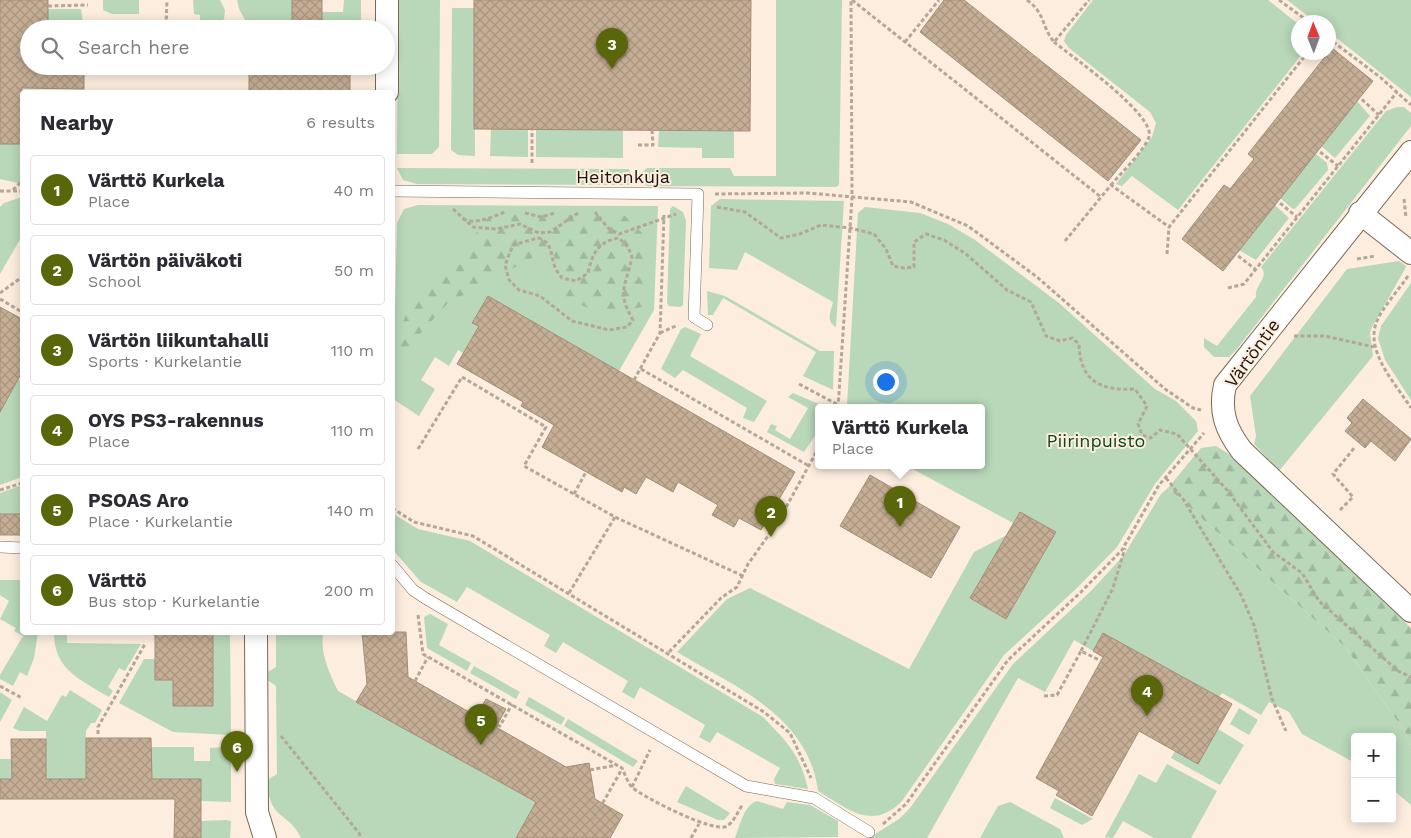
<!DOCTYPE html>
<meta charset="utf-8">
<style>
:root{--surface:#fff;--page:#f2f2f3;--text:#2b2b33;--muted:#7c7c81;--line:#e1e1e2;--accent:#59660a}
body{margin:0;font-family:"Work Sans",sans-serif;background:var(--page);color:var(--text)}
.controls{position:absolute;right:15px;bottom:15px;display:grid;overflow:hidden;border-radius:5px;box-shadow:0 2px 12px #0003}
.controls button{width:45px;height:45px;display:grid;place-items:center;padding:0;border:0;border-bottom:1px solid var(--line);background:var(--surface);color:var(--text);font:25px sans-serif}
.compass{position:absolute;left:1291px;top:15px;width:45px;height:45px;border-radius:50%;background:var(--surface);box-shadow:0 2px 12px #0003;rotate:359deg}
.you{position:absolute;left:885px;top:381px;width:18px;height:18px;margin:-12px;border:4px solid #fff;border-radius:50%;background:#1a73e8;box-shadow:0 0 0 8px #1a73e833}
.badge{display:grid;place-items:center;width:32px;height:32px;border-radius:50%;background:var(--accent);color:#fff;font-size:16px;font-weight:700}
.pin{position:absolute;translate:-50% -41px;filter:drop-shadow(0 1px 2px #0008)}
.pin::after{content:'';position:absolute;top:26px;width:18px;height:15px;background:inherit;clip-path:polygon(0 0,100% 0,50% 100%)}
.popup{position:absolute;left:815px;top:404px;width:170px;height:65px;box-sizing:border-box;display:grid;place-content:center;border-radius:5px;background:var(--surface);filter:drop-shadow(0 1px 4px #0005);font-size:16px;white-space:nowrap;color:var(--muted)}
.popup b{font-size:19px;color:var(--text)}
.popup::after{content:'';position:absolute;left:50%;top:100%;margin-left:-10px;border:10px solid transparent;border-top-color:var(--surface)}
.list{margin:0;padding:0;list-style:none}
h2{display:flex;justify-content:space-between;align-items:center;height:65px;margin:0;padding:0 20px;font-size:21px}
h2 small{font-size:16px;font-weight:400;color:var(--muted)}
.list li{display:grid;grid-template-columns:32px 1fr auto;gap:15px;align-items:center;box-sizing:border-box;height:70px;margin:0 10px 10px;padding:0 10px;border:1px solid var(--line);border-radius:5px}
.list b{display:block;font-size:19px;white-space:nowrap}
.list p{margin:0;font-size:16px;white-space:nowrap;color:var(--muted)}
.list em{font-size:16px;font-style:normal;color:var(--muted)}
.icon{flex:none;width:28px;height:28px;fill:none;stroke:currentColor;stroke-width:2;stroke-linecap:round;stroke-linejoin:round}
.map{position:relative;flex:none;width:1411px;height:838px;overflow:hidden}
.search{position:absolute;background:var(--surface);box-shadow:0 2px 12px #0003;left:20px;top:20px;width:375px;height:55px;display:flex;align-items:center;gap:12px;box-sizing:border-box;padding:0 18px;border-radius:28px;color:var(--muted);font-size:19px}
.panel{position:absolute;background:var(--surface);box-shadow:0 2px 12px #0003;left:20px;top:90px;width:375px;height:545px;border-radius:5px}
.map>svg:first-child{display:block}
.green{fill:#b8d8b9}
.forest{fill:url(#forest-firs)}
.building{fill:url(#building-cross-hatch);stroke:#a48d76}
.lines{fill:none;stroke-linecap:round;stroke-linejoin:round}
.lane-casing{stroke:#7c6750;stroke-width:12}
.street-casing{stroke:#7c6750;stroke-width:24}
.path{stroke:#b4a79a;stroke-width:3;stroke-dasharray:4 2.5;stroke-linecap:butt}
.lane{stroke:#fff;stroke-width:11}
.street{stroke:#fff;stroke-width:22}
.labels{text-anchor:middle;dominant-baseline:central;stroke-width:4;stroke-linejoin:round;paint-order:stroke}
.street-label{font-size:18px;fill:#1d140b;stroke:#fcedde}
.park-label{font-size:18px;fill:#0a4718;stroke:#fcedde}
</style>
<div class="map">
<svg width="1411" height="838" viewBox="0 0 1411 838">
<defs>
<pattern id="forest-firs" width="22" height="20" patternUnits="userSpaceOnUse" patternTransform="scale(1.25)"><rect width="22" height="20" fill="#b8d8b9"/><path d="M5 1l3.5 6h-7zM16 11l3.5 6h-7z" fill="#9eb89e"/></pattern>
<pattern id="building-cross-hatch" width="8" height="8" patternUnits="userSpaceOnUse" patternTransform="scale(1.25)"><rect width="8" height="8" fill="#c5ae95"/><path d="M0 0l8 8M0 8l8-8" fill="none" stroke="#a9957f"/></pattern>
</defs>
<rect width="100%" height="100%" fill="#fcedde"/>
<!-- green -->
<g class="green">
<path d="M 103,0 L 139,0 L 139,14 L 112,14 L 103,10 Z"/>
<path d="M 193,0 L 220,0 L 225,10 L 224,19 L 221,21 L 200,22 L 200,15 L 194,14 Z"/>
<path d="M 237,0 L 292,0 L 292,29 L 250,29 L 239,9 Z"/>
<path d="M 344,0 L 361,0 L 361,29 L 322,29 L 322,12 L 343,12 Z"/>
<path d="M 398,0 L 440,0 L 439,147 L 432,154 L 397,154 Z"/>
<path d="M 776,0 L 842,0 L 839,185 L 836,187 L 647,186 L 644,184 L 643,172 L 647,168 L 730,168 L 734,176 L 776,176 Z"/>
<path d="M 1093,0 L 1268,0 L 1298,24 L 1298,52 L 1303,53 L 1178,210 L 1132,176 L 1122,186 L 1116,184 L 1152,137 L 1156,123 L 1150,112 L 1069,48 L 1064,41 L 1066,35 Z"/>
<path d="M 1287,0 L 1411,0 L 1411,97 L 1329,32 L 1328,22 L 1316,22 Z"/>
<path d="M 452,8 L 474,8 L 475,156 L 458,155 L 451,150 Z"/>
<path d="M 48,9 L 81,9 L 84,29 L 48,29 Z"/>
<path d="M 1357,101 L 1370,116 L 1335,158 L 1321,146 Z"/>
<path d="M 1397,107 L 1404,107 L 1411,113 L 1411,126 L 1236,350 L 1229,357 L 1214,357 L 1204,347 L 1204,338 L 1217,346 L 1256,297 C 1254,285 1270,278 1261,267 L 1386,111 Z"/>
<path d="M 491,129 L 528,129 L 528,157 L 490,156 Z"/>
<path d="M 536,130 L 623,130 L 623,158 L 536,157 Z"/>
<path d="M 659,131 L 734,131 L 734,158 L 702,158 L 702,148 L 658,147 Z"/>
<path d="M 0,144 L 22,144 L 22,184 L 0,179 Z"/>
<path d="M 1316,154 L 1327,163 L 1328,170 L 1295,209 L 1293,209 L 1280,198 Z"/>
<path d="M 397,168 L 629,169 L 632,181 L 629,185 L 417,184 L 403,180 Z"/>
<path d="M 22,197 L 22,236 L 0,274 L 0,207 L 4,203 Z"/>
<path d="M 720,199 L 844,201 L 836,327 C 825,320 831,312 833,302 L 745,252 L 737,270 L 709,268 L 711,206 Z"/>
<path d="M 418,205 L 658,206 L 654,310 L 619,371 L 488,296 L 472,322 L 479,326 L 463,353 L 458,350 L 449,366 L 435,357 L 421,380 L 435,389 L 419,416 L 393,399 L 397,223 L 404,209 Z"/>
<path d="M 1275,205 L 1289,218 L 1256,260 L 1239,250 Z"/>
<path d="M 673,206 L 683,212 L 686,221 L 683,305 L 680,307 L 669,306 L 667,303 L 670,209 Z"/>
<path d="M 865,207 L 920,213 L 948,224 L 975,240 L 1059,303 L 1155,389 L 1176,401 L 1196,421 L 1198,431 L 1155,484 L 1117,547 L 1077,588 L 1004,655 L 902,801 C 872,832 847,808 818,791 C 808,715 735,687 677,652 L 727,599 L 750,588 L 909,669 L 974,552 L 1007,535 L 970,598 L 1006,619 L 1056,533 L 1020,512 L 1013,523 L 907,466 L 981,466 L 981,408 L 861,408 L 862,405 L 847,406 L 858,213 Z"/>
<path d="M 1399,261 L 1406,266 L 1405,269 L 1372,327 L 1370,333 L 1373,356 L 1279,471 L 1254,444 L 1256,436 L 1250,396 L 1347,269 Z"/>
<path d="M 1411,283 L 1411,400 L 1385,360 L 1378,338 L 1381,326 Z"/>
<path d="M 707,291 L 725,296 L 820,351 L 834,351 L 833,390 L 803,376 L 816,352 L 723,298 L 713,315 L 708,315 Z"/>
<path d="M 685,327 L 701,334 L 690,356 L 767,401 L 754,422 L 743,418 L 747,408 L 683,370 L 675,378 L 661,369 L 681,329 Z"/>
<path d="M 18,379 L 22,382 L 22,477 L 0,485 L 0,412 Z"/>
<path d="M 793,393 L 821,405 L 823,408 L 819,408 L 819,430 L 804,452 L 767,432 L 771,424 L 777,426 L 775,430 L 790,439 L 808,408 L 788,397 Z"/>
<path d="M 22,485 L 22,514 L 0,514 L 0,493 Z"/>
<path d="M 1168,488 L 1345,647 L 1405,732 L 1411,749 L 1411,805 L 1392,789 L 1392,737 L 1355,737 L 1355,763 L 1302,734 L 1289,712 L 1269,702 L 1261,715 L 1222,693 L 1219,697 L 1103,633 L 1093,651 L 1074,640 L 1045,692 L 1018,678 L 927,838 L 869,838 L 899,819 L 910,808 L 1013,664 L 1091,591 L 1124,555 L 1161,494 Z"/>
<path d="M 392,513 L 418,529 L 470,541 L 763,717 C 787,742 800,754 808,789 L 775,784 L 774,779 L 780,768 L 717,732 L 710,743 L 699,737 L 705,725 L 640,687 L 634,699 L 622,692 L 628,681 L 563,642 L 556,653 L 544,646 L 550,635 L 467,587 L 457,602 L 421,582 L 393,550 Z"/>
<path d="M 0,580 L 22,580 L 22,632 L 38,633 L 34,658 L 27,676 L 20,672 L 13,686 L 0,679 L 0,675 L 23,636 L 14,631 L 16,628 L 0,619 L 9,601 L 0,595 Z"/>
<path d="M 430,614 L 448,624 L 439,645 L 471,663 L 467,671 L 427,648 L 424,617 Z"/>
<path d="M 54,633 L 67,633 L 67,643 L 141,644 L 125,671 L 119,668 L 108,687 L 113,691 L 109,697 C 81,680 54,670 54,633 Z"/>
<path d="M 213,633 L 230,633 L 231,735 L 173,732 L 119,703 L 144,659 L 155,659 L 173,680 L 173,706 L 212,706 Z"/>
<path d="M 276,633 L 323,633 C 320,653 329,673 338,691 L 536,802 L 522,838 L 301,838 C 289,811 269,822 267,780 L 277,774 L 276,686 L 266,679 L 268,672 L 276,667 Z"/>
<path d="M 474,666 L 520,692 L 516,699 L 470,673 Z"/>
<path d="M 70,690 L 102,710 L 95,723 L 91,723 L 86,731 L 86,760 L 151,759 L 151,747 L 194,747 L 194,761 L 210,761 L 210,748 L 228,747 L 231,748 L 231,802 L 201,801 L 200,779 L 0,779 L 0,759 L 46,759 L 46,731 L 20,731 L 13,728 L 24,707 L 47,721 L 62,695 L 66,697 Z"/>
<path d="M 0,692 L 12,700 L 0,722 Z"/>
<path d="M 529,697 L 565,718 L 561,725 L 525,705 Z"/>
<path d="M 1239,708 L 1258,720 L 1249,735 L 1230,724 Z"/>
<path d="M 568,719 L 638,761 L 633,767 L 564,726 Z"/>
<path d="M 1218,729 L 1244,745 L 1220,785 L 1171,758 L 1175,751 L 1198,764 Z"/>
<path d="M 1167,764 L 1217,791 L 1191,838 L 1154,838 L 1123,821 L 1113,838 L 1105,837 L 1139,774 L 1156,783 Z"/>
<path d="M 686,786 L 730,813 L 724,820 L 718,820 L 677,802 Z"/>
<path d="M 1055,798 L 1093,819 L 1082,825 L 1050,808 Z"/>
<path d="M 757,801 L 783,809 L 787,802 L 810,805 L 838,821 L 838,837 L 735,838 C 740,826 743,806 757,801 Z"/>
<path d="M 1010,802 L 1060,829 L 1064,838 L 980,838 L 998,806 Z"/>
<path d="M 226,820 L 231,821 L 230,838 L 201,838 L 201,821 Z"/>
</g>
<!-- forest -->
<g class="forest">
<path d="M 491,214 L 624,215 L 646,237 L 647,306 L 603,315 L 564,297 L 554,256 L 541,253 L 447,304 L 393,364 L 393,344 L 406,315 L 459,255 Z"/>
<path d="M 1216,446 L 1232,456 L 1411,628 L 1411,749 L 1405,732 L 1345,647 L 1168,488 L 1201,448 Z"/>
</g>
<!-- building -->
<g class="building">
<path d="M 0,0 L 48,0 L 48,29 L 29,29 L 29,66 L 84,66 L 84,89 L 22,88 L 22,144 L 0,144 Z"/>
<rect x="292" y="0" width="30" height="29"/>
<path d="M 474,0 L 751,0 L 750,131 L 474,129 Z"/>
<path d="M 944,0 L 964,0 L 1141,140 L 1108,181 L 920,32 Z"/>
<path d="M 1332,48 L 1373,81 L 1223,271 L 1182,239 L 1224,185 L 1230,189 L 1254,159 L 1248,154 Z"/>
<path d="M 249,66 L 350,67 L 350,91 L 249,91 Z"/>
<path d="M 488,296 L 795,472 L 761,530 L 739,518 L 734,527 L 712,515 L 718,505 L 678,482 L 673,492 L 646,477 L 636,494 L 624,487 L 622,492 L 542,447 L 554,425 L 521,406 L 523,402 L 457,364 L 479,326 L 472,323 Z"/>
<path d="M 0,307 L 22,319 L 22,372 L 0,412 Z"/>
<path d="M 1363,399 L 1411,439 L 1395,461 L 1371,441 L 1365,448 L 1345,431 L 1352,423 L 1347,418 Z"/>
<path d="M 870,475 L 960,527 L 931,578 L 840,526 Z"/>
<path d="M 1020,512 L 1056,532 L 1006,619 L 970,598 Z"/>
<rect x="0" y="514" width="21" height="21"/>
<path d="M 155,632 L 213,632 L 213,706 L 173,706 L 173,680 L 155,680 Z"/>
<path d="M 362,632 L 406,632 L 408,677 L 476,716 L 486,699 L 506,709 L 496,727 L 566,767 L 589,763 L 595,799 L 623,815 L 610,838 L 516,838 L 536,802 L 356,702 L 367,684 Z"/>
<path d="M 1103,633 L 1232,704 L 1198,764 L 1139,731 L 1092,816 L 1056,795 L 1059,791 L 1036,778 L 1103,657 L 1093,651 Z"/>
<path d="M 86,738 L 151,738 L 152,779 L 201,779 L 201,838 L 174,838 L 175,799 L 0,799 L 0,779 L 12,779 L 11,739 L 46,739 L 46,779 L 86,779 Z"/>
</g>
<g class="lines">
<defs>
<g id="lane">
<path d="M 392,191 L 698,194 L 694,317 L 707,325"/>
<path d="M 0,547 L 22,548"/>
<path d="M 392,565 L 413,590 L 425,598 L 746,786 L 814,798 L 869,832"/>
</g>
<g id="street">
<path d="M 387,92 L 387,0"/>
<path d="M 1411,152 L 1225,385 C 1219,412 1226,430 1242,451 L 1411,611"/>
<path d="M 1360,213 L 1411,253"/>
<path d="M 256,632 L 257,812 L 265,838"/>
</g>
</defs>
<!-- lane casing -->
<use href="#lane" class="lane-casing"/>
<!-- street casing -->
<use href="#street" class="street-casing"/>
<!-- path -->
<g class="path">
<path d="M 852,0 L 1101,197"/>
<path d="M 1027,0 C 1046,14 1041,26 1054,42 L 1089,0"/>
<path d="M 1279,0 L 1309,22"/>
<path d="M 48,6 L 88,5"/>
<path d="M 166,26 L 167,0"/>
<path d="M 24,30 L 24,42 L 29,42"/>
<path d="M 1328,38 L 1380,77 L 1411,105"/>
<path d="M 905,42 L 939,0"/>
<path d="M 1054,42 C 1071,56 1156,115 1149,137 C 1144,151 1121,173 1111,185"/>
<path d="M 1357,95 L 1379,115"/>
<path d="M 638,145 L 653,145 L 652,130"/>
<path d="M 1315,148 L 1338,166"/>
<path d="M 532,163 L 532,130"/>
<path d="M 13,190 L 22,181"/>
<path d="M 0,191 L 22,191"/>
<path d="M 715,194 L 808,193 L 911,202 L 968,226 L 1037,277 L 1165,389 L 1193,408 L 1201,410"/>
<path d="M 1275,199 L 1297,217"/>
<path d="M 1404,199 L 1406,218"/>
<path d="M 717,207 L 745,212 L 781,238 L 800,234 L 821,225 L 850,228 L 874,234 L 886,249 L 893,266 L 904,268 L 914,267 L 914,242 L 926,234 L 944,240 L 966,254 L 1007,290 L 1031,302 L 1046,336 L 1060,341 L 1072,338 L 1079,344 C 1080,381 1100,391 1135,389 L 1147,406 L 1138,424 L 1142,435 L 1151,438 L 1160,430 L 1177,434 L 1227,490 L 1273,552 L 1302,573 L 1319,601 L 1398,671 L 1411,677"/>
<path d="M 453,209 L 473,227 L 496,229 L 520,224 L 539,233 L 550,232 L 578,213"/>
<path d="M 595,212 L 608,228 L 619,234 L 676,214"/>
<path d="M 525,213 L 541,217 L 555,213"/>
<path d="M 463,219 C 477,225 491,217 505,212"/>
<path d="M 538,238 C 552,242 550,252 554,264 C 555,269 559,274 562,278 L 576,281 L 588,273 C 592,254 598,241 619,238 L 628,247 L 632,257 C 626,287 616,291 633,320 L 627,327 L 609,330 L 572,321 L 540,296 L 519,290 L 509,280 L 505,265 L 513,245 Z"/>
<path d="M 1065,241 L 1111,185 L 1169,227 L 1308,52"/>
<path d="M 1233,252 L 1255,269"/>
<path d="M 1167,254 L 1169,227"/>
<path d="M 1357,259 L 1375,256"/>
<path d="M 1408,276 C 1398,291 1384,305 1377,321 C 1364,351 1396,384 1411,408"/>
<path d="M 1228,288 L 1244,284 L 1397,92"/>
<path d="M 0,293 L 22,277"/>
<path d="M 0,299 L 22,312"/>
<path d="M 660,333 L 678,325"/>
<path d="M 1294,336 L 1325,336 L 1374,347"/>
<path d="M 641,369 L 809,466"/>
<path d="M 634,380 L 660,333 L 664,215"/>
<path d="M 799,384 L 844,408"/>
<path d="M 838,408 L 852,198 L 851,0"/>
<path d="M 418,449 L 462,377 L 546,427 L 524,466 L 615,517 L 743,576"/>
<path d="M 1166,478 L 1183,499 L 1241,595 L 1254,625 L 1272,699 L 1286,731"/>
<path d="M 0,490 L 22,483"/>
<path d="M 392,491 L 393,490"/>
<path d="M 574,494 L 586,472"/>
<path d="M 392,508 L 414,522 L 473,536 L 764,712 L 790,733 L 811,778"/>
<path d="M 1340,510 L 1353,497 L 1333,474 L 1355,447"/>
<path d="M 569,593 L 615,517"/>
<path d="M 418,615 L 423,654 L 622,768 C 625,774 628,784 633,788 C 645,798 715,834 727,826 C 734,822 738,811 743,804"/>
<path d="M 1081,651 L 1113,588 L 1125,548"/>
<path d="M 669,652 L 721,598 L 737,587 L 748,564 L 778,522 L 819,447"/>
<path d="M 415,681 L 428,657"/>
<path d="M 0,686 L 22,698"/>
<path d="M 1044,696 L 1057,695 L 1081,651 L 1101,661"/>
<path d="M 497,725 L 500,726 L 512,704"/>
<path d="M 98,734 L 98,727 L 145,644"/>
<path d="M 281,736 L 359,833 L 361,838"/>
<path d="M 590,770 L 617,765"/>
<path d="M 632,787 L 650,750"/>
<path d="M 593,820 L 622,769"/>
<path d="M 883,824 L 906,804 L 1008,660 L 1081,592 L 1122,550 L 1159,485 L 1204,433"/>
<path d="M 691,838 L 699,824"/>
</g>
<!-- lane -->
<use href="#lane" class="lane"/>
<!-- street -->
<use href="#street" class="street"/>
</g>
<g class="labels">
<!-- street labels -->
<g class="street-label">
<text x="623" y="176">Heitonkuja</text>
<text transform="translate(1252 353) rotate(-54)">Värtöntie</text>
</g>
<!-- park labels -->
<g class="park-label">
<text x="1096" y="440">Piirinpuisto</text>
</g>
</g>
</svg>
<div class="controls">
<button>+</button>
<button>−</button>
</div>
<svg class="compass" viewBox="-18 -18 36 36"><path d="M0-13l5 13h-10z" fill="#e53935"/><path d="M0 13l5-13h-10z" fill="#7c7c81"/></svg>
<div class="you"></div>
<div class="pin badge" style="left:900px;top:527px">1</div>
<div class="popup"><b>Värttö Kurkela</b>Place</div>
<div class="pin badge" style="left:771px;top:537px">2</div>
<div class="pin badge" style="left:612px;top:69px">3</div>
<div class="pin badge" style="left:1147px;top:716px">4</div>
<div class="pin badge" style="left:481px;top:745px">5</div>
<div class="pin badge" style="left:237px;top:772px">6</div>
<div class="search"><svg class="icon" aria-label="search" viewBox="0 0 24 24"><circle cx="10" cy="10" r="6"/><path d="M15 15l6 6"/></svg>Search here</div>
<section class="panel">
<h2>Nearby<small>6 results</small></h2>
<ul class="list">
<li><span class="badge">1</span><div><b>Värttö Kurkela</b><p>Place</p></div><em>40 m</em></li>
<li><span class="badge">2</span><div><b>Värtön päiväkoti</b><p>School</p></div><em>50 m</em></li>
<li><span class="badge">3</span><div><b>Värtön liikuntahalli</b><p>Sports · Kurkelantie</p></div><em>110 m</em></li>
<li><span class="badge">4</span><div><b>OYS PS3-rakennus</b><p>Place</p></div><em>110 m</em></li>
<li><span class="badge">5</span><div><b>PSOAS Aro</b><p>Place · Kurkelantie</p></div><em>140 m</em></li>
<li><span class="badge">6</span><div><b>Värttö</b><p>Bus stop · Kurkelantie</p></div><em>200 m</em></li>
</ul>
</section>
</div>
